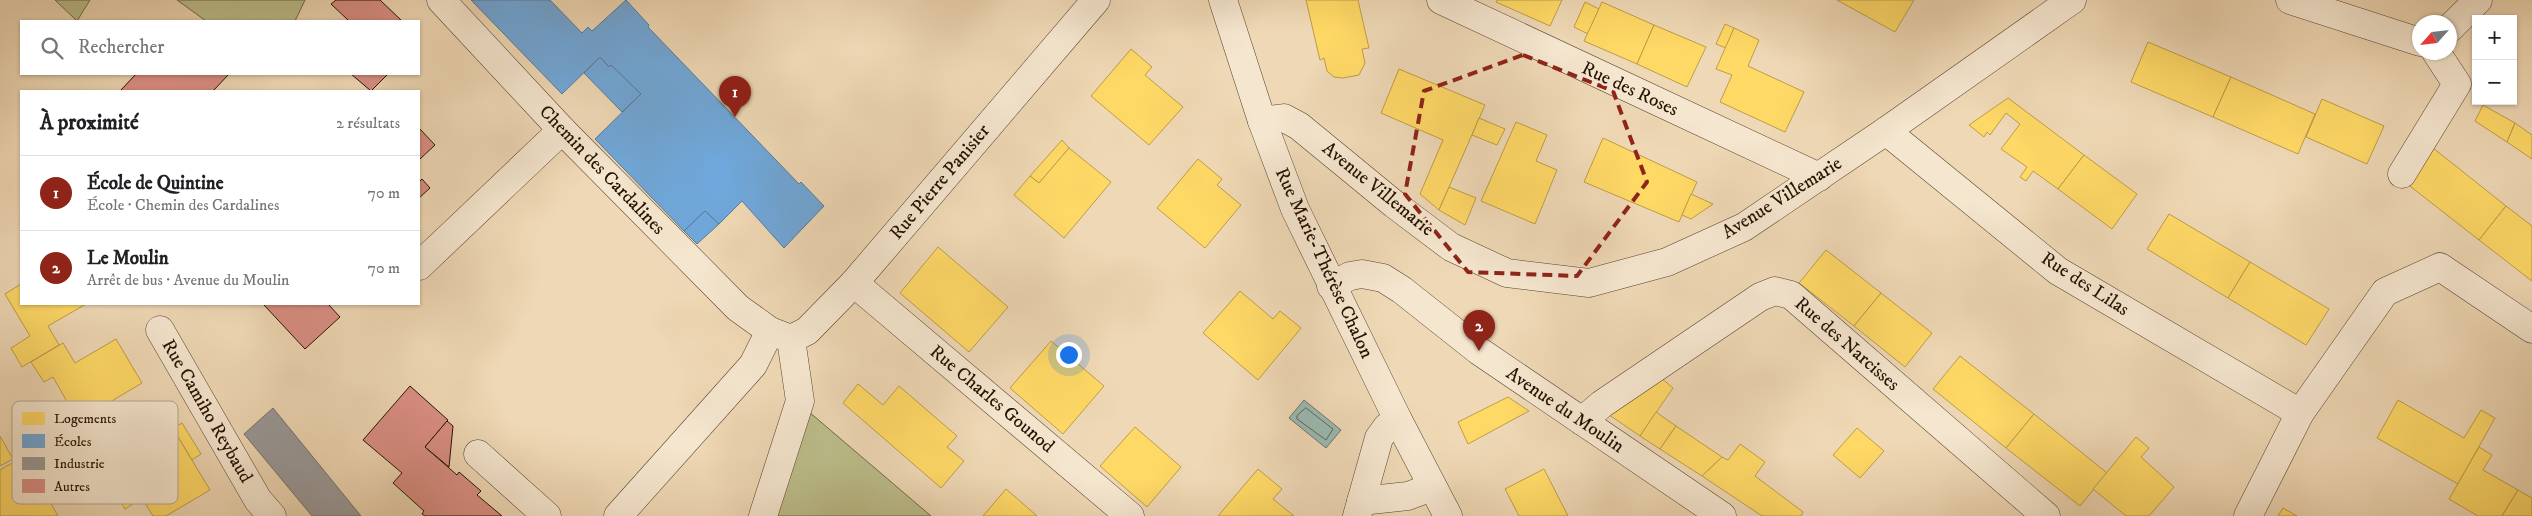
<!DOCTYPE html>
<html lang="fr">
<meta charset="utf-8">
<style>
:root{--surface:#fff;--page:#f6f6f6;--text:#202124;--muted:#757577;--line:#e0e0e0;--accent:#8f2418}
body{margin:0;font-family:"IM FELL DW Pica",serif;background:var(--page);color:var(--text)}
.controls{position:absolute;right:15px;top:15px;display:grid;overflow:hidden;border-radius:0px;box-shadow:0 1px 4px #0004}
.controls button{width:45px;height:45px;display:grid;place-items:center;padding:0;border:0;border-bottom:1px solid var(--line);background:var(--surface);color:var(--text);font:25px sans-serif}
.compass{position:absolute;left:2412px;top:15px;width:45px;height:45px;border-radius:50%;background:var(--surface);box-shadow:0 1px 4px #0004;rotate:243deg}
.you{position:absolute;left:1068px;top:354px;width:18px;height:18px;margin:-12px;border:4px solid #fff;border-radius:50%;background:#1a73e8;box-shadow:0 0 0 8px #1a73e833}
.badge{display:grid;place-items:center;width:32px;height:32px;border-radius:50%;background:var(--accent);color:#fff;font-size:16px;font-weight:700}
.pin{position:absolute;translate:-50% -41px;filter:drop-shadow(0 1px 2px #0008)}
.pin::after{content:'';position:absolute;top:26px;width:18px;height:15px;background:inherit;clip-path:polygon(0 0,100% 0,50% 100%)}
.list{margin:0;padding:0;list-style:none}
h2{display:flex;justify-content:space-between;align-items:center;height:65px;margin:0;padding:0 20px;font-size:21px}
h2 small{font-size:16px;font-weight:400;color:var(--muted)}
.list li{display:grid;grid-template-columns:32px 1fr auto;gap:15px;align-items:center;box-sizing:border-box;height:75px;padding:0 20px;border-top:1px solid var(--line)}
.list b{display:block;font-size:19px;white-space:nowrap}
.list p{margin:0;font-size:16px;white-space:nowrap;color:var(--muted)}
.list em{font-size:16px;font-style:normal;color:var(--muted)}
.icon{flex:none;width:28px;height:28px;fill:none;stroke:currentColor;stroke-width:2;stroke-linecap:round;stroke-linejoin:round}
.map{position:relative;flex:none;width:2532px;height:516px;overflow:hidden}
.search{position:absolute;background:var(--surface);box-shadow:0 1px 4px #0004;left:20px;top:20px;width:400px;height:55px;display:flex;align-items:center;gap:12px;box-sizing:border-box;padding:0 18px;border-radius:0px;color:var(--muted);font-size:19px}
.panel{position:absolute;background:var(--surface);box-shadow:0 1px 4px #0004;left:20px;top:90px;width:400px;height:215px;border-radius:0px}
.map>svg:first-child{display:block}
.green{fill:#bcbe8b;stroke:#706846}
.water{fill:#9ab9b1;stroke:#6b766a}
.homes{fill:#ffd966;stroke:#bd9d47}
.schools{fill:#6fa8dc;stroke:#587b9a}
.industry{fill:#999;stroke:#76706b}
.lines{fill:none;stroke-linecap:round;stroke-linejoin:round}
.shore{stroke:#5f6558;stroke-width:1}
.building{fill:#db8f85;stroke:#241100}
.minor-casing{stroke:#57432d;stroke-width:29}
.minor{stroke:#f5e6cf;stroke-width:28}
.marked{fill:none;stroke:#8f2418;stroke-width:4;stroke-dasharray:10 6;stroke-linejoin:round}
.labels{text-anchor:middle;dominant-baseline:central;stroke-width:5;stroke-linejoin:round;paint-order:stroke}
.street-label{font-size:19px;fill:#241100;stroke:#f5e6cf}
.key{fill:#f5e6cf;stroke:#b6a691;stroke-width:1}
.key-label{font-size:14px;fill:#241100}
</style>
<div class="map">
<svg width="2532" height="516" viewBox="0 0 2532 516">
<rect width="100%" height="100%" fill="#efd8b5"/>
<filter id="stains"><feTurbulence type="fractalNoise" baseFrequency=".004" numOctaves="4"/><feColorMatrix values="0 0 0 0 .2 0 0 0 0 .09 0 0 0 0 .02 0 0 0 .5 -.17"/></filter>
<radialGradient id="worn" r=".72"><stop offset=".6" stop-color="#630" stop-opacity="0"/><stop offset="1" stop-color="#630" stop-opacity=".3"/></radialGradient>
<!-- green -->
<g class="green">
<path d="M 55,0 L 90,0 L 77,21 Z"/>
<path d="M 177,0 L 305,0 L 295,21 L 206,21 Z"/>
<path d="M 808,411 L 931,516 L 776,516 Z"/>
</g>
<!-- water -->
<path class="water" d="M 1304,400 L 1341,430 L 1326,448 L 1289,418 Z"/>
<!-- homes -->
<g class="homes">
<path d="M 1306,0 L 1358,0 L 1369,48 L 1362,49 L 1365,63 L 1359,75 L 1343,78 L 1334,77 L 1327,71 L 1324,58 L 1320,60 Z"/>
<path d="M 1497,0 L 1562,0 L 1550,26 L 1496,2 Z"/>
<path d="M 1837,0 L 1914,0 L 1895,32 Z"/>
<path d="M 1585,2 L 1599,9 L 1588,34 L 1574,27 Z"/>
<path d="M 1602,2 L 1654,25 L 1637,64 L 1584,41 Z"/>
<path d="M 1725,24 L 1734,28 L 1726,48 L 1716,44 Z"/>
<path d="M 1654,25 L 1706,47 L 1687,87 L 1637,64 Z"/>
<path d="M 1734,28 L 1759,40 L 1748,66 L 1804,92 L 1785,132 L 1720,102 L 1732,75 L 1716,69 Z"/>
<path d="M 2148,42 L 2231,77 L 2213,117 L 2131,82 Z"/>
<path d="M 1131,49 L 1152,67 L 1145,75 L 1183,107 L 1149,145 L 1091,96 Z"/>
<path d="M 1399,69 L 1485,105 L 1439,210 L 1420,194 L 1443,140 L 1381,113 Z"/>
<path d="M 2231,77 L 2315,114 L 2298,154 L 2213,117 Z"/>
<path d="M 2008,98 L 2084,155 L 2058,189 L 2033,171 L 2026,181 L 2020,177 L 2027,167 L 2001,149 L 2020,124 L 2006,113 L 1990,135 L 1987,132 L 1984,137 L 1969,125 Z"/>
<path d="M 2322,99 L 2384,126 L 2367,164 L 2306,137 Z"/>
<path d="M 2483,105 L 2515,123 L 2507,142 L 2475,121 Z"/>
<path d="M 1479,118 L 1505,129 L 1497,145 L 1472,135 Z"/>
<path d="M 1516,122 L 1547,135 L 1536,161 L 1557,170 L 1535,224 L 1481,201 Z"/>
<path d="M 2515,123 L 2532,135 L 2532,159 L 2507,142 Z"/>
<path d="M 1603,138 L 1697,182 L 1679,222 L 1584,182 Z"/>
<path d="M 1062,140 L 1069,148 L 1039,183 L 1030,176 Z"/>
<path d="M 1069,148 L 1111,182 L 1064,238 L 1014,195 L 1030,176 L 1039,183 Z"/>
<path d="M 2433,148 L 2506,206 L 2479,240 L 2406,183 Z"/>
<path d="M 2084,155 L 2137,194 L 2112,229 L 2058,189 Z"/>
<path d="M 1198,159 L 1222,179 L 1217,185 L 1241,205 L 1205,248 L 1157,208 Z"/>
<path d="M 1449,187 L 1476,198 L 1465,225 L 1439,210 Z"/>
<path d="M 1691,194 L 1713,204 L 1691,219 L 1682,215 Z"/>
<path d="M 2506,206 L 2532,226 L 2532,281 L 2479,240 Z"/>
<path d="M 2169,214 L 2250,262 L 2228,298 L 2147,249 Z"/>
<path d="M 938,247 L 1008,307 L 969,352 L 900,293 Z"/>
<path d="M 1826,250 L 1881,293 L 1854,326 L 1799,283 Z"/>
<path d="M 2250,262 L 2329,309 L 2306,345 L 2228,298 Z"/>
<path d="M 21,284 L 21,304 L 86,304 L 48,326 L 59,345 L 22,367 L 11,348 L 30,336 L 5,294 Z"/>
<path d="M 1240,291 L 1273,319 L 1280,311 L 1301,328 L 1258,380 L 1203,333 Z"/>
<path d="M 1881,293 L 1932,333 L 1905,367 L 1854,326 Z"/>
<path d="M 116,339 L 142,383 L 78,421 L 53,377 L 44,382 L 31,362 L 63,343 L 75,363 Z"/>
<path d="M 1051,341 L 1104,386 L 1063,434 L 1010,388 Z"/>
<path d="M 1960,356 L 2034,414 L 2006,448 L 1933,389 Z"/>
<path d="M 1660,377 L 1673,388 L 1640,436 L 1608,414 Z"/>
<path d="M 858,384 L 883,405 L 899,386 L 957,436 L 947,447 L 964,461 L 941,488 L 843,403 Z"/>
<path d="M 1508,397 L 1529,411 L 1468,444 L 1458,422 Z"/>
<path d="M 2398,400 L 2464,438 L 2481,410 L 2495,418 L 2458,484 L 2377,438 Z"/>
<path d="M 1656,412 L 1676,426 L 1660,449 L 1640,436 Z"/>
<path d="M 2034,414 L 2107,473 L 2080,506 L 2006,448 Z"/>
<path d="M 182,423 L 201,454 L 192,460 L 178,437 L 147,455 L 143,447 Z"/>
<path d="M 1676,426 L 1722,457 L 1702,476 L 1660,449 Z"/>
<path d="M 1135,427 L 1181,467 L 1147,507 L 1100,466 Z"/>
<path d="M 1857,428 L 1884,451 L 1860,478 L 1833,455 Z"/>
<path d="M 0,436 L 13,459 L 0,466 Z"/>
<path d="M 178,437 L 210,490 L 166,516 L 153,516 L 142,498 L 125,509 L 103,471 L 143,447 L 147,455 Z"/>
<path d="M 2136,437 L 2149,448 L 2141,457 L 2174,487 L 2149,516 L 2126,516 L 2093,489 Z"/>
<path d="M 1740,444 L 1765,462 L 1755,476 L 1803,512 L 1801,516 L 1762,516 L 1702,476 L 1722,457 L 1728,460 Z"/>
<path d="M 2479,447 L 2492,455 L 2483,470 L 2518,490 L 2502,516 L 2478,516 L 2449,499 Z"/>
<path d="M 24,456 L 58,516 L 0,516 L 0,470 Z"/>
<path d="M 1258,469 L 1282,489 L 1273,499 L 1294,516 L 1218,516 Z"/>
<path d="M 1544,469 L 1568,516 L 1519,516 L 1505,489 Z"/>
<path d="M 1006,489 L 1037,516 L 983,516 Z"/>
<path d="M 2518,490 L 2532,498 L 2532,516 L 2502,516 Z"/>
<path d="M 2283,508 L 2297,516 L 2278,516 Z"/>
</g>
<!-- schools -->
<g class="schools">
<path d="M 471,0 L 550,0 L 582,33 L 588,27 L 592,31 L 626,0 L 649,25 L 648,27 L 799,184 L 801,182 L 824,206 L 784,248 L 742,201 L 719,224 L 705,211 L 684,231 L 595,139 L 641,94 L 611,65 L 609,67 L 600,57 L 562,94 Z"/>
<path d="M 600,57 L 609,67 L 611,65 L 641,94 L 622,112 L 584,73 Z"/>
<path d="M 705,211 L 719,224 L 697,244 L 684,231 Z"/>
</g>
<!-- industry -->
<path class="industry" d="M 273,408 L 361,516 L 312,516 L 244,434 Z"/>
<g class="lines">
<!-- shore -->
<path class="shore" d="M 1306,408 L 1333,429 L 1326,440 L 1297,419 L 1297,416 Z"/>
</g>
<!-- building -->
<g class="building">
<path d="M 336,0 L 380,0 L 402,21 L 349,21 L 331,4 Z"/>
<path d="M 136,74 L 229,74 L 213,91 L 120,91 Z"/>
<path d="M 351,74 L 388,74 L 371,91 Z"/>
<path d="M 419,128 L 435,145 L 420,159 L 419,158 Z"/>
<path d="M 422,179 L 430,188 L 419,198 L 419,182 Z"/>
<path d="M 266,304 L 328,304 L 340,317 L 305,349 L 264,305 Z"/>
<path d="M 410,386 L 448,420 L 425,447 L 457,475 L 459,472 L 481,491 L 477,495 L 502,516 L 425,516 L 422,514 L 424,511 L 393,483 L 402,473 L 363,440 Z"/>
<path d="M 447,421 L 453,426 L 449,467 L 425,447 Z"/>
</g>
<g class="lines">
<defs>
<g id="minor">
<path d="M 441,0 L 562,130 L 738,308 L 770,331 L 791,339 L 807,331 L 854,283 L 1096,0"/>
<path d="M 1223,0 L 1262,121 L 1295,209 L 1398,420 L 1448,516"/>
<path d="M 1441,0 L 1819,177"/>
<path d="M 2290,0 L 2420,42"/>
<path d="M 2450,28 L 2478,0"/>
<path d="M 1262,121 L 1284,118 L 1299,126 L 1394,204 L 1451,247 L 1507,273 L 1589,283 L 1667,262 L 1744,227 L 1886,131 L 2072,0"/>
<path d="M 1886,131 L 2058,271 L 2300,413"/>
<path d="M 2402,174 L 2457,84 L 2436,52"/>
<path d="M 419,266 L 562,130"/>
<path d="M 854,283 L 1130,516"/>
<path d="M 1331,286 L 1350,276 L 1362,274 L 1383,278 L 1402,290 L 1479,351 L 1722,516"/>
<path d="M 160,330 L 258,500 L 272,516"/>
<path d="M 1582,421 L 1602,404 L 1760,297 L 1775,291 L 1791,295 L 2046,516"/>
<path d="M 478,454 L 547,516"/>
<path d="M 1361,501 L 1408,496 L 1432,487"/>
<path d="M 618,516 L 753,365 L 770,331"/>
<path d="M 763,516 L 800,401 L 791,339"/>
<path d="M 1357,516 L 1379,438 L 1387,427 L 1398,420"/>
<path d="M 2248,516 L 2300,413 L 2385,292 L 2440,267 L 2532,329"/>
</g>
</defs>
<!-- minor casing -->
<use href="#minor" class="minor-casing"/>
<!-- minor -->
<use href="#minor" class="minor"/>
</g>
<!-- marked area -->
<path class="marked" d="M 1523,55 L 1613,91 L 1647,182 L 1577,276 L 1468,272 L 1405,194 L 1424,91 Z"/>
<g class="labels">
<!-- street labels -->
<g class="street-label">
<text transform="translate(1630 89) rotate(25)">Rue des Roses</text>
<text transform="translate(602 170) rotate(46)">Chemin des Cardalines</text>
<text transform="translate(940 182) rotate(-50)">Rue Pierre Panisier</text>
<text transform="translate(1378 189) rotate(39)">Avenue Villemarie</text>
<text transform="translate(1782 198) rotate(-32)">Avenue Villemarie</text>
<text transform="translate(1324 263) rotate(65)">Rue Marie-Thérèse Chalon</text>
<text transform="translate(2085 284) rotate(33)">Rue des Lilas</text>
<text transform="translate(1847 344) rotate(41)">Rue des Narcisses</text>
<text transform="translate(992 399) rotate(40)">Rue Charles Gounod</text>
<text transform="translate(1565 410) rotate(34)">Avenue du Moulin</text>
<text transform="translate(207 411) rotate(60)">Rue Camiho Reybaud</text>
</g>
</g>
<!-- legend -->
<rect x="12" y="401" width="166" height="103" rx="8" class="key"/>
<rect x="22" y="412" width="23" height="13" fill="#ffd966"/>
<rect x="22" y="434" width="23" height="14" fill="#6fa8dc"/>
<rect x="22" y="457" width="23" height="13" fill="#999"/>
<rect x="22" y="479" width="23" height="14" fill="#db8f85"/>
<g class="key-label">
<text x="54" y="423">Logements</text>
<text x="54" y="446">Écoles</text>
<text x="54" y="468">Industrie</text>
<text x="54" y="491">Autres</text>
</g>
<rect width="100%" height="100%" filter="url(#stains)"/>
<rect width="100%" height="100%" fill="url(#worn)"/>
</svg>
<div class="controls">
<button>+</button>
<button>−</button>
</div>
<svg class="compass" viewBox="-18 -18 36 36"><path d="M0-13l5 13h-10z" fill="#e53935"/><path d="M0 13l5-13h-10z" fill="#757577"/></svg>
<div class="you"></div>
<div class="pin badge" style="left:735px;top:117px">1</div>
<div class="pin badge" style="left:1479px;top:351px">2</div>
<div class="search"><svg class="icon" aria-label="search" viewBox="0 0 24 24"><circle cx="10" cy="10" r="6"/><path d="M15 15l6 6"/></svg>Rechercher</div>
<section class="panel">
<h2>À proximité<small>2 résultats</small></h2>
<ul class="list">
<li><span class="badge">1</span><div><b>École de Quintine</b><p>École · Chemin des Cardalines</p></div><em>70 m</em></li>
<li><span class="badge">2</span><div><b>Le Moulin</b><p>Arrêt de bus · Avenue du Moulin</p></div><em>70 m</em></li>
</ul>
</section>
</div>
